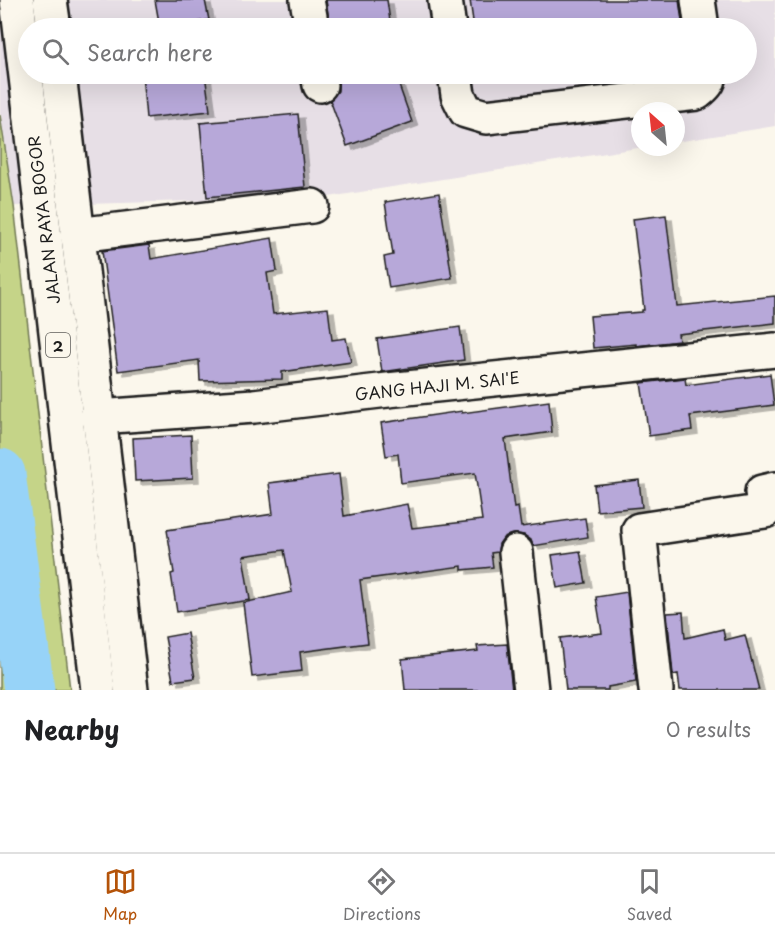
<!DOCTYPE html>
<style>
:root{--surface:#fff;--page:#f2f2f2;--text:#202124;--muted:#757577;--line:#e0e0e0;--accent:#b45309}
body{margin:0;font-family:"Playpen Sans",sans-serif;background:var(--page);color:var(--text)}
.compass{position:absolute;left:631px;top:102px;width:54px;height:54px;border-radius:50%;background:var(--surface);box-shadow:0 6px 24px #0002;rotate:333deg}
.list{margin:0;padding:0;list-style:none}
h2{display:flex;justify-content:space-between;align-items:center;height:78px;margin:0;padding:0 24px;font-size:26px}
h2 small{font-size:20px;font-weight:400;color:var(--muted)}
.icon{flex:none;width:33px;height:33px;fill:none;stroke:currentColor;stroke-width:2;stroke-linecap:round;stroke-linejoin:round}
.map{position:relative;flex:none;width:775px;height:690px;overflow:hidden}
.search{position:absolute;background:var(--surface);box-shadow:0 6px 24px #0002;left:18px;right:18px;top:18px;height:66px;display:flex;align-items:center;gap:15px;box-sizing:border-box;padding:0 21px;border-radius:33px;color:var(--muted);font-size:22px}
.sheet{height:162px;background:var(--surface)}
nav{display:flex;justify-content:space-around;align-items:center;box-sizing:border-box;height:84px;border-top:2px solid var(--line);background:var(--surface);font-size:16px;color:var(--muted)}
nav a{display:grid;justify-items:center;gap:3px}
nav .on{color:var(--accent)}
.map>svg:first-child{display:block}
.built{fill:#e7dfe6;fill-rule:evenodd}
.green{fill:#c5d488;stroke:#707852;stroke-width:1.5}
.lines{fill:none;stroke-linecap:round;stroke-linejoin:round}
.river{stroke:#97d3f8;stroke-width:51}
.building{fill:#b7a8d9;stroke:#1c1c1c;stroke-width:1.5;filter:url(#shadow)}
.minor-casing{stroke:#1c1c1c;stroke-width:38}
.highway-casing{stroke:#1c1c1c;stroke-width:38}
.minor{stroke:#fbf7ec;stroke-width:33}
.highway{stroke:#fbf7ec;stroke-width:33}
.labels{text-anchor:middle;dominant-baseline:central;stroke-width:5;stroke-linejoin:round;paint-order:stroke}
.shield{fill:#fbf7ec;stroke:#5f5e5a;stroke-width:1.5}
.shield-label{font-size:15px;font-weight:bold;fill:#1c1c1c}
.street-label{font-size:16px;fill:#1c1c1c;stroke:#fbf7ec}
</style>
<div class="map">
<svg width="775" height="690" viewBox="0 0 775 690">
<defs>
<filter id="shadow"><feDropShadow dx="6" dy="4" stdDeviation="0" flood-color="#0004"/></filter>
</defs>
<rect width="100%" height="100%" fill="#fbf7ec"/>
<filter id="ink" filterUnits="userSpaceOnUse"><feTurbulence type="fractalNoise" baseFrequency=".0167" numOctaves="2"/><feDisplacementMap in="SourceGraphic" scale="12" xChannelSelector="R" yChannelSelector="G"/><feConvolveMatrix kernelMatrix="1 2 1 2 8 2 1 2 1" color-interpolation-filters="sRGB"/></filter>
<g filter="url(#ink)">
<!-- built -->
<path class="built" d="M 0,0 L 775,0 L 775,126 L 676,142 L 676,111 L 640,111 L 640,147 L 644,147 L 329,197 L 14,206 L 0,115 ZM 28,28 L 746,28 L 746,74 L 28,74 Z"/>
<!-- green -->
<path class="green" d="M 0,115 L 14,206 L 70,690 L 0,690 Z"/>
<g class="lines">
<!-- river -->
<path class="river" d="M 0,474 L 29,690"/>
</g>
<!-- building -->
<g class="building">
<path d="M 155,0 L 205,0 L 209,20 L 160,28 Z"/>
<path d="M 326,0 L 387,0 L 391,28 L 330,28 Z"/>
<path d="M 470,0 L 679,0 L 683,28 L 474,28 Z"/>
<path d="M 142,74 L 205,74 L 210,111 L 146,118 Z"/>
<path d="M 349,74 L 395,74 L 412,122 L 347,146 L 330,100 L 338,91 L 338,78 Z"/>
<path d="M 298,114 L 305,187 L 207,197 L 200,123 Z"/>
<path d="M 439,193 L 452,278 L 389,288 L 384,257 L 393,255 L 385,202 Z"/>
<path d="M 666,215 L 677,306 L 775,296 L 775,323 L 678,334 L 679,341 L 636,346 L 636,344 L 593,348 L 590,316 L 642,312 L 642,310 L 644,310 L 633,219 Z"/>
<path d="M 272,238 L 277,271 L 267,273 L 273,314 L 328,308 L 332,340 L 346,338 L 351,362 L 282,372 L 282,379 L 200,381 L 199,360 L 118,371 L 102,251 L 149,245 L 151,259 Z"/>
<path d="M 460,327 L 464,360 L 382,372 L 377,339 Z"/>
<path d="M 770,374 L 774,405 L 690,416 L 692,430 L 649,436 L 641,383 L 685,378 L 686,385 Z"/>
<path d="M 549,401 L 552,432 L 505,439 L 514,508 L 518,507 L 521,527 L 585,518 L 588,537 L 533,546 L 531,540 L 524,535 L 513,534 L 504,537 L 499,544 L 498,552 L 491,553 L 493,567 L 462,570 L 462,566 L 360,580 L 368,643 L 300,652 L 302,671 L 252,677 L 243,603 L 292,592 L 284,550 L 243,556 L 250,600 L 177,612 L 171,574 L 174,573 L 167,530 L 273,514 L 269,483 L 339,474 L 344,516 L 407,504 L 412,528 L 482,520 L 475,473 L 401,483 L 398,454 L 386,456 L 381,423 L 462,411 L 462,413 Z"/>
<path d="M 191,435 L 193,478 L 135,481 L 133,438 Z"/>
<path d="M 639,480 L 642,507 L 597,511 L 594,485 Z"/>
<path d="M 580,551 L 586,583 L 557,588 L 552,555 Z"/>
<path d="M 627,592 L 636,682 L 608,687 L 608,690 L 566,690 L 560,638 L 602,633 L 596,597 Z"/>
<path d="M 683,612 L 685,638 L 723,629 L 725,640 L 745,635 L 759,690 L 680,690 L 678,674 L 673,675 L 667,613 Z"/>
<path d="M 187,633 L 195,678 L 173,681 L 165,637 Z"/>
<path d="M 507,644 L 512,690 L 405,690 L 402,659 L 478,651 L 477,646 Z"/>
</g>
<g class="lines">
<defs>
<g id="minor">
<path d="M 307,0 L 312,28"/>
<path d="M 445,0 L 449,28"/>
<path d="M 698,0 L 702,28"/>
<path d="M 318,74 L 320,85"/>
<path d="M 455,74 L 458,95 L 466,111 L 486,117 L 697,93 C 703,88 711,82 709,74"/>
<path d="M 77,235 L 312,206"/>
<path d="M 98,417 L 254,406 L 388,390 L 775,350"/>
<path d="M 516,552 L 531,690"/>
<path d="M 656,690 L 639,530 L 765,511 L 762,492 L 775,489"/>
</g>
<g id="highway">
<path d="M 17,0 L 98,690"/>
<path d="M 50,0 L 54,28"/>
<path d="M 59,74 L 131,690"/>
</g>
</defs>
<!-- minor casing -->
<use href="#minor" class="minor-casing"/>
<!-- highway casing -->
<use href="#highway" class="highway-casing"/>
<!-- minor -->
<use href="#minor" class="minor"/>
<!-- highway -->
<use href="#highway" class="highway"/>
</g>
</g>
<g class="labels">
<!-- shield labels -->
<rect class="shield" x="46" y="333" width="24" height="24" rx="4.5"/>
<g class="shield-label">
<text x="58" y="345">2</text>
</g>
<!-- street labels -->
<g class="street-label">
<text transform="translate(43 220) rotate(-97)">JALAN RAYA BOGOR</text>
<text transform="translate(437 385) rotate(-6)">GANG HAJI M. SAI'E</text>
</g>
</g>
</svg>
<svg class="compass" viewBox="-18 -18 36 36"><path d="M0-13l5 13h-10z" fill="#e53935"/><path d="M0 13l5-13h-10z" fill="#757577"/></svg>
<div class="search"><svg class="icon" aria-label="search" viewBox="0 0 24 24"><circle cx="10" cy="10" r="6"/><path d="M15 15l6 6"/></svg>Search here</div>
</div>
<section class="sheet">
<h2>Nearby<small>0 results</small></h2>
<ul class="list">
</ul>
</section>
<nav>
<a class="on"><svg class="icon" aria-label="map" viewBox="0 0 24 24"><path d="M3 6l6-2 6 2 6-2v14l-6 2-6-2-6 2zM9 4v14M15 6v14"/></svg>Map</a>
<a><svg class="icon" aria-label="directions" viewBox="0 0 24 24"><path d="M12 3l9 9-9 9-9-9zM9 14v-3h6M13 9l2 2-2 2"/></svg>Directions</a>
<a><svg class="icon" aria-label="saved" viewBox="0 0 24 24"><path d="M7 4h10v16l-5-4-5 4z"/></svg>Saved</a>
</nav>
